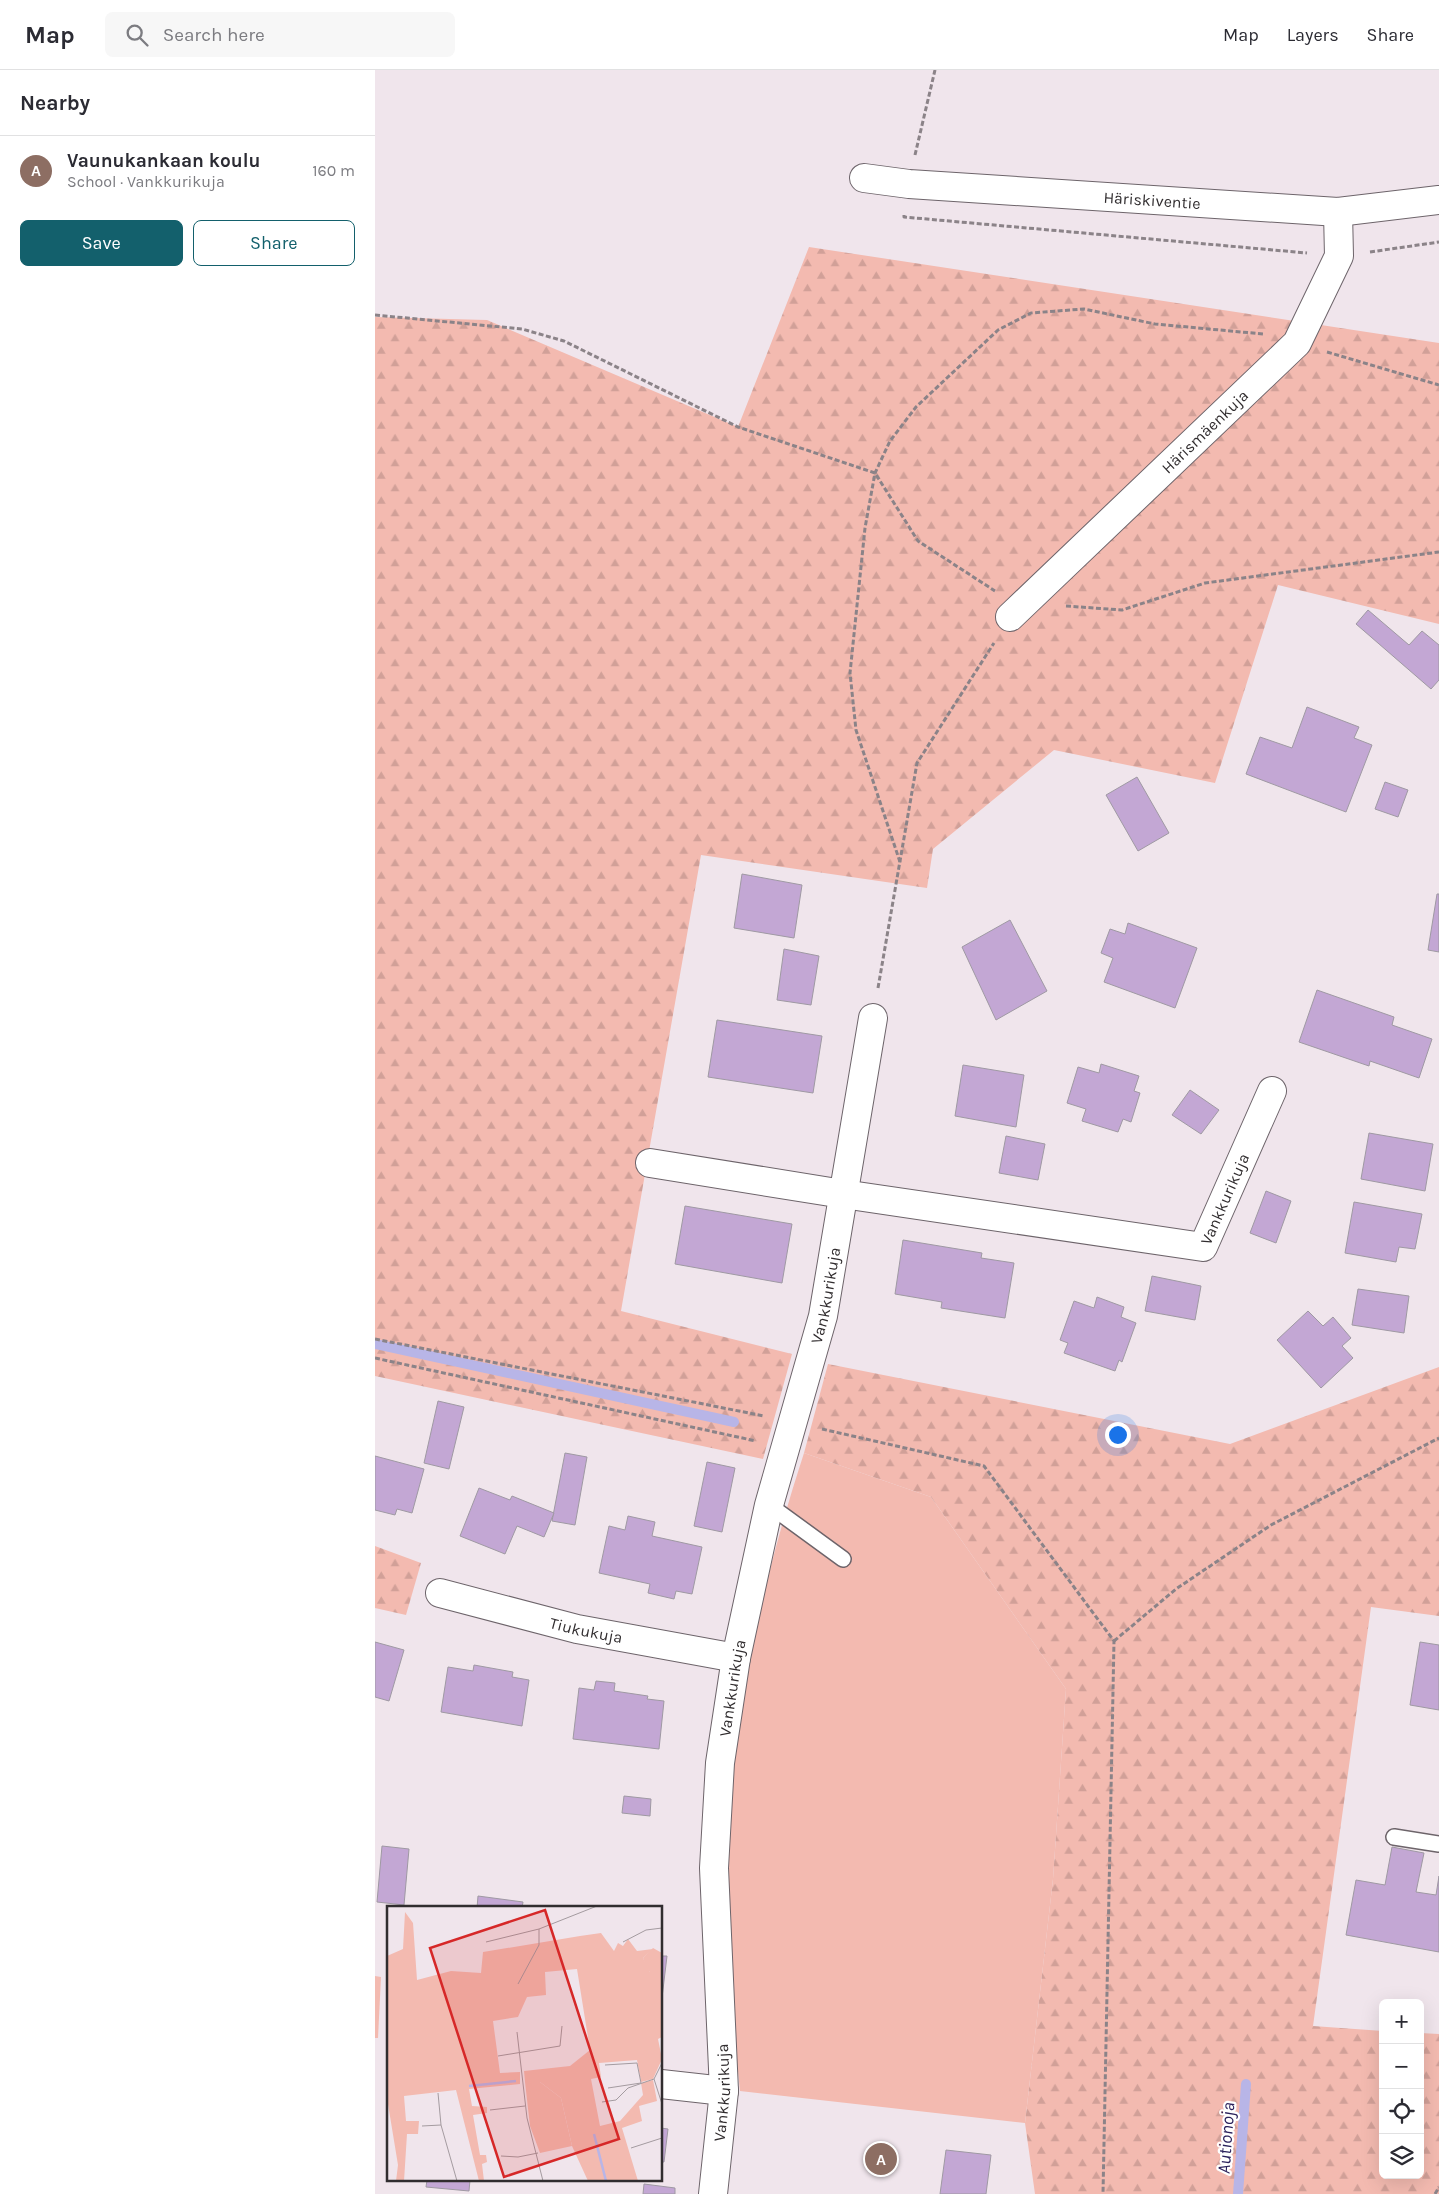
<!DOCTYPE html>
<meta charset="utf-8">
<style>
:root{--surface:#fff;--page:#f7f7f7;--text:#2b2b33;--muted:#7c7c81;--line:#e1e1e2;--accent:#13606c}
body{margin:0;font-family:Karla,sans-serif;background:var(--page);color:var(--text)}
.controls{position:absolute;right:15px;bottom:15px;display:grid;overflow:hidden;border-radius:8px;box-shadow:0 5px 20px #0002}
.controls button{width:45px;height:45px;display:grid;place-items:center;padding:0;border:0;border-bottom:1px solid var(--line);background:var(--surface);color:var(--text);font:25px sans-serif}
.you{position:absolute;left:742px;top:1364px;width:18px;height:18px;margin:-12px;border:4px solid #fff;border-radius:50%;background:#1a73e8;box-shadow:0 0 0 8px #1a73e833}
.badge{display:grid;place-items:center;width:32px;height:32px;border-radius:50%;background:var(--accent);color:#fff;font-size:16px;font-weight:700}
.pin{position:absolute;translate:-50% -50%;border:2px solid #fff;box-shadow:0 1px 5px #0006}
.list{margin:0;padding:0;list-style:none}
h2{display:flex;justify-content:space-between;align-items:center;height:65px;margin:0;padding:0 20px;font-size:21px}
h2 small{font-size:16px;font-weight:400;color:var(--muted)}
.list li{display:grid;grid-template-columns:32px 1fr auto;gap:15px;align-items:center;box-sizing:border-box;height:70px;padding:0 20px;border-top:1px solid var(--line)}
.list b{display:block;font-size:19px;white-space:nowrap}
.list p{margin:0;font-size:16px;white-space:nowrap;color:var(--muted)}
.list em{font-size:16px;font-style:normal;color:var(--muted)}
.actions{display:flex;gap:10px;padding:15px 20px}
.actions a{flex:1;padding:11px 0;border:1px solid var(--accent);border-radius:8px;text-align:center;font-size:18px;color:var(--accent)}
.actions .main{background:var(--accent);color:#fff}
.icon{flex:none;width:28px;height:28px;fill:none;stroke:currentColor;stroke-width:2;stroke-linecap:round;stroke-linejoin:round}
.map{position:relative;flex:none;width:1064px;height:2124px;overflow:hidden}
header{display:flex;align-items:center;gap:30px;box-sizing:border-box;height:70px;padding:0 25px;background:var(--surface);border-bottom:1px solid var(--line)}
header strong{font-size:24px}
nav{display:flex;gap:28px;margin-inline-start:auto;font-size:18px}
.search{width:350px;height:45px;background:var(--page);display:flex;align-items:center;gap:12px;box-sizing:border-box;padding:0 18px;border-radius:8px;color:var(--muted);font-size:19px}
main{display:flex}
aside{flex:1;background:var(--surface)}
.map>svg:first-child{display:block}
.green{fill:#f3bab0}
.forest{fill:url(#forest-firs)}
.lines{fill:none;stroke-linecap:round;stroke-linejoin:round}
.stream{stroke:#b8b5e7;stroke-width:10}
.building{fill:#c3a7d4;stroke:#9f99a3}
.lane-casing{stroke:#6d646a;stroke-width:18}
.street-casing{stroke:#6d646a;stroke-width:30}
.path{stroke:#8b8388;stroke-width:3;stroke-dasharray:5 2.5;stroke-linecap:butt}
.lane{stroke:#fff;stroke-width:15}
.street{stroke:#fff;stroke-width:28}
.labels{text-anchor:middle;dominant-baseline:central;stroke-width:4.5;stroke-linejoin:round;paint-order:stroke}
.street-label{font-size:16px;fill:#312d2f;stroke:#fff}
.water-label{font-size:18px;font-style:italic;fill:#2b215b;stroke:#fff}
.inset-river{fill:none;stroke:#b8b5e7;stroke-width:2.5}
.inset-road{fill:none;stroke:#a49ba0;stroke-width:1}
.view{fill:#d62828;fill-opacity:0.15;stroke:#d62828;stroke-width:2.5}
.inset-edge{fill:none;stroke:#312d2f;stroke-width:2.5}
</style>
<header>
<strong>Map</strong>
<div class="search"><svg class="icon" aria-label="search" viewBox="0 0 24 24"><circle cx="10" cy="10" r="6"/><path d="M15 15l6 6"/></svg>Search here</div>
<nav><a>Map</a><a>Layers</a><a>Share</a></nav>
</header>
<main>
<aside>
<h2>Nearby<small></small></h2>
<ul class="list">
<li><span class="badge" style="background:#8d6e63">A</span><div><b>Vaunukankaan koulu</b><p>School · Vankkurikuja</p></div><em>160 m</em></li>
</ul>
<div class="actions"><a class="main">Save</a><a>Share</a></div>
</aside>
<div class="map">
<svg width="1064" height="2124" viewBox="0 0 1064 2124">
<defs>
<pattern id="forest-firs" width="22" height="20" patternUnits="userSpaceOnUse" patternTransform="scale(1.25)"><rect width="22" height="20" fill="#f3bab0"/><path d="M5 1l3.5 6h-7zM16 11l3.5 6h-7z" fill="#d1a098"/></pattern>
</defs>
<rect width="100%" height="100%" fill="#f0e5ec"/>
<!-- green -->
<g class="green">
<path d="M 429,1383 L 556,1427 L 691,1619 L 678,1809 L 650,2053 L 365,2021 C 360,1969 353,1916 351,1863 C 345,1700 379,1537 429,1383 Z"/>
<path d="M 0,1906 L 6,1907 L 3,1968 L 0,1968 Z"/>
</g>
<!-- forest -->
<g class="forest">
<path d="M 434,177 L 1064,273 L 1064,554 L 903,515 L 840,713 L 679,680 L 558,779 L 552,818 L 326,785 L 246,1241 L 417,1284 L 388,1389 L 0,1306 L 0,247 L 112,250 L 363,357 Z"/>
<path d="M 453,1294 L 855,1374 L 1064,1297 L 1064,1546 L 996,1537 L 938,1956 L 1008,1961 L 1008,2105 L 1045,2105 L 1045,1963 L 1064,1964 L 1064,2124 L 660,2124 L 650,2053 L 678,1809 L 691,1619 L 556,1427 L 429,1383 Z"/>
<path d="M 0,1476 L 46,1493 L 31,1545 L 0,1538 Z"/>
</g>
<g class="lines">
<!-- stream -->
<g class="stream">
<path d="M 0,1274 L 359,1352"/>
<path d="M 863,2124 L 871,2014"/>
</g>
</g>
<!-- building -->
<g class="building">
<path d="M 993,540 L 1034,575 L 1047,561 L 1064,575 L 1064,610 L 1056,619 L 981,554 Z"/>
<path d="M 932,637 L 984,657 L 979,668 L 997,675 L 971,742 L 871,704 L 885,667 L 917,678 Z"/>
<path d="M 762,707 L 794,763 L 763,781 L 731,725 Z"/>
<path d="M 1010,712 L 1033,720 L 1023,747 L 1000,739 Z"/>
<path d="M 367,804 L 427,815 L 419,868 L 359,858 Z"/>
<path d="M 1062,824 L 1064,824 L 1064,882 L 1053,880 Z"/>
<path d="M 635,850 L 672,921 L 621,950 L 587,877 Z"/>
<path d="M 753,853 L 822,878 L 800,938 L 729,912 L 738,888 L 726,883 L 735,859 L 750,864 Z"/>
<path d="M 409,879 L 444,886 L 436,935 L 402,930 Z"/>
<path d="M 942,920 L 1019,947 L 1017,955 L 1057,969 L 1044,1008 L 995,991 L 994,996 L 924,972 Z"/>
<path d="M 342,950 L 447,966 L 438,1023 L 333,1007 Z"/>
<path d="M 726,994 L 764,1006 L 759,1021 L 765,1023 L 756,1052 L 748,1049 L 743,1062 L 707,1051 L 711,1039 L 692,1033 L 703,997 L 724,1003 Z"/>
<path d="M 588,995 L 649,1005 L 641,1057 L 580,1046 Z"/>
<path d="M 815,1020 L 844,1040 L 826,1064 L 797,1045 Z"/>
<path d="M 994,1063 L 1058,1074 L 1050,1121 L 986,1109 Z"/>
<path d="M 631,1066 L 670,1074 L 663,1110 L 624,1103 Z"/>
<path d="M 891,1121 L 916,1131 L 901,1173 L 875,1163 Z"/>
<path d="M 979,1132 L 1047,1144 L 1040,1179 L 1024,1177 L 1021,1192 L 970,1183 Z"/>
<path d="M 310,1136 L 417,1154 L 407,1213 L 300,1194 Z"/>
<path d="M 528,1170 L 607,1183 L 606,1188 L 639,1193 L 630,1248 L 566,1238 L 567,1232 L 520,1224 Z"/>
<path d="M 777,1206 L 826,1216 L 820,1250 L 770,1241 Z"/>
<path d="M 983,1219 L 1034,1226 L 1029,1263 L 977,1255 Z"/>
<path d="M 722,1227 L 749,1237 L 746,1247 L 761,1253 L 747,1292 L 744,1290 L 740,1301 L 689,1283 L 693,1273 L 685,1270 L 699,1231 L 719,1238 Z"/>
<path d="M 933,1241 L 948,1256 L 958,1247 L 976,1268 L 967,1276 L 978,1288 L 946,1318 L 902,1270 Z"/>
<path d="M 63,1331 L 89,1337 L 74,1399 L 49,1393 Z"/>
<path d="M 190,1383 L 212,1387 L 200,1455 L 177,1451 Z"/>
<path d="M 0,1386 L 49,1399 L 37,1443 L 22,1439 L 20,1445 L 0,1440 Z"/>
<path d="M 332,1392 L 360,1398 L 347,1462 L 319,1456 Z"/>
<path d="M 104,1418 L 135,1430 L 137,1426 L 179,1443 L 169,1467 L 142,1456 L 130,1484 L 85,1466 Z"/>
<path d="M 253,1446 L 280,1452 L 277,1466 L 327,1477 L 317,1524 L 301,1521 L 299,1529 L 273,1523 L 275,1514 L 224,1503 L 234,1456 L 250,1460 Z"/>
<path d="M 0,1572 L 29,1580 L 14,1631 L 0,1627 Z"/>
<path d="M 1045,1572 L 1064,1575 L 1064,1640 L 1035,1635 Z"/>
<path d="M 99,1595 L 138,1602 L 137,1607 L 154,1610 L 147,1656 L 66,1642 L 73,1597 L 98,1601 Z"/>
<path d="M 221,1611 L 240,1613 L 239,1621 L 273,1626 L 272,1629 L 289,1631 L 284,1679 L 198,1669 L 204,1618 L 219,1620 Z"/>
<path d="M 249,1726 L 276,1729 L 275,1746 L 247,1743 Z"/>
<path d="M 7,1776 L 34,1779 L 29,1835 L 2,1832 Z"/>
<path d="M 1017,1777 L 1049,1783 L 1041,1822 L 1061,1825 L 1064,1806 L 1064,1882 L 971,1865 L 981,1810 L 1010,1815 Z"/>
<path d="M 103,1826 L 148,1832 L 147,1838 L 102,1838 Z"/>
<path d="M 286,1886 L 292,1886 L 286,1936 Z"/>
<path d="M 286,2058 L 293,2059 L 289,2092 L 286,2092 Z"/>
<path d="M 571,2080 L 616,2085 L 611,2124 L 565,2124 Z"/>
<path d="M 52,2110 L 95,2110 L 94,2121 L 51,2117 Z"/>
<path d="M 269,2114 L 300,2118 L 300,2124 L 268,2124 Z"/>
</g>
<g class="lines">
<defs>
<g id="lane">
<path d="M 394,1435 L 468,1489"/>
<path d="M 1019,1767 L 1064,1774"/>
</g>
<g id="street">
<path id="s1" d="M 489,108 L 534,114 L 963,142 L 1064,130"/>
<path id="s2" d="M 635,547 L 922,273 L 964,186 L 963,142"/>
<path id="s3" d="M 275,1093 L 468,1124 L 828,1177 L 897,1021"/>
<path id="s4" d="M 65,1523 L 202,1559 L 361,1588"/>
<path d="M 286,2014 L 349,2021"/>
<path id="s5" d="M 338,2124 L 349,2021 L 339,1798 L 345,1693 L 361,1588 L 394,1435 L 448,1246 L 498,948"/>
</g>
</defs>
<!-- lane casing -->
<use href="#lane" class="lane-casing"/>
<!-- street casing -->
<use href="#street" class="street-casing"/>
<!-- path -->
<g class="path">
<path d="M 540,85 L 560,0"/>
<path d="M 529,145 L 529,147 L 932,183"/>
<path d="M 995,182 L 1064,172"/>
<path d="M 0,245 L 147,259 L 189,271 L 363,357 L 500,403 L 543,471 L 620,521"/>
<path d="M 952,282 L 1064,315"/>
<path d="M 691,536 L 747,540 L 830,513 L 1064,482"/>
<path d="M 525,792 L 481,660 L 475,603 L 490,458 L 500,403 L 515,371 L 541,337 L 623,260 L 656,243 L 709,239 L 780,254 L 888,264"/>
<path d="M 503,918 L 542,693 L 619,573"/>
<path d="M 0,1269 L 389,1346"/>
<path d="M 0,1288 L 381,1371"/>
<path d="M 447,1359 L 609,1396 L 739,1571 L 728,2124"/>
<path d="M 739,1571 L 801,1519 L 896,1455 L 1064,1368"/>
<path d="M 1060,2124 L 1064,2117"/>
</g>
<!-- lane -->
<use href="#lane" class="lane"/>
<!-- street -->
<use href="#street" class="street"/>
</g>
<g class="labels">
<!-- street labels -->
<g class="street-label">
<text stroke="none"><textPath href="#s1" startOffset="289">Häriskiventie</textPath></text>
<text stroke="none"><textPath href="#s2" startOffset="269">Härismäenkuja</textPath></text>
<text stroke="none"><textPath href="#s3" startOffset="612">Vankkurikuja</textPath></text>
<text stroke="none"><textPath href="#s5" startOffset="912">Vankkurikuja</textPath></text>
<text stroke="none"><textPath href="#s4" startOffset="151">Tiukukuja</textPath></text>
<text stroke="none"><textPath href="#s5" startOffset="508">Vankkurikuja</textPath></text>
<text stroke="none"><textPath href="#s5" startOffset="102">Vankkurikuja</textPath></text>
</g>
<!-- water labels -->
<g class="water-label">
<text transform="translate(851 2068) rotate(-86)">Autionoja</text>
</g>
</g>
<!-- overview -->
<g transform="translate(12 1836)">
<rect width="275" height="275" fill="#f0e5ec"/>
<path d="M 266,42 L 275,47 L 275,67 L 263,66 L 259,61 L 256,52 ZM 138,176 L 153,176 L 174,192 L 185,240 L 153,247 L 143,220 Z" fill="#f3bab0"/>
<path d="M 18,6 L 26,17 L 30,74 L 64,65 L 94,67 L 96,46 L 193,30 L 214,27 L 227,45 L 231,37 L 236,40 L 241,33 L 250,45 L 266,43 L 256,52 L 263,66 L 275,66 L 275,131 L 271,133 L 275,153 L 266,173 L 254,176 L 250,154 L 212,157 L 214,171 L 204,173 L 213,220 L 233,215 L 256,189 L 254,177 L 266,174 L 270,195 L 252,200 L 255,215 L 235,222 L 251,275 L 201,275 L 185,240 L 174,192 L 153,176 L 138,176 L 137,165 L 183,160 L 203,144 L 190,63 L 158,66 L 159,89 L 140,91 L 131,111 L 106,115 L 113,167 L 133,166 L 133,178 L 82,183 L 85,200 L 100,201 L 100,207 L 86,209 L 93,249 L 99,249 L 100,256 L 95,258 L 97,275 L 92,275 L 69,184 L 17,190 L 19,215 L 32,215 L 31,228 L 20,228 L 17,275 L 9,275 L 11,259 L 0,192 L 0,50 L 16,43 Z" fill="#f3bab0"/>
<path class="inset-river" d="M 82,180 L 129,175M 207,228 L 219,275"/>
<path class="inset-road" d="M 99,36 L 152,23 L 210,0M 236,36 L 259,24 L 275,22M 131,78 L 152,39 L 152,23M 130,126 L 140,212 L 156,275M 111,150 L 173,140 L 175,120M 275,157 L 267,173 L 275,198M 218,159 L 250,157 L 254,177 L 221,182M 51,187 L 54,219 L 70,275M 215,196 L 229,194 L 241,182 L 267,173M 103,204 L 138,200M 35,220 L 54,219M 244,242 L 275,232M 114,250 L 131,251 L 151,247"/>
<path class="view" d="M 158,4 L 232,233 L 117,271 L 43,42 Z"/>
<rect width="275" height="275" class="inset-edge"/>
</g>
</svg>
<div class="controls">
<button>+</button>
<button>−</button>
<button><svg class="icon" aria-label="locate" viewBox="0 0 24 24"><circle cx="12" cy="12" r="6"/><path d="M12 2v4M12 18v4M2 12h4M18 12h4"/></svg></button>
<button><svg class="icon" aria-label="layers" viewBox="0 0 24 24"><path d="M12 4l9 5-9 5-9-5zM3 14l9 5 9-5"/></svg></button>
</div>
<div class="you"></div>
<div class="pin badge" style="left:506px;top:2089px;background:#8d6e63">A</div>
</div>
</main>
